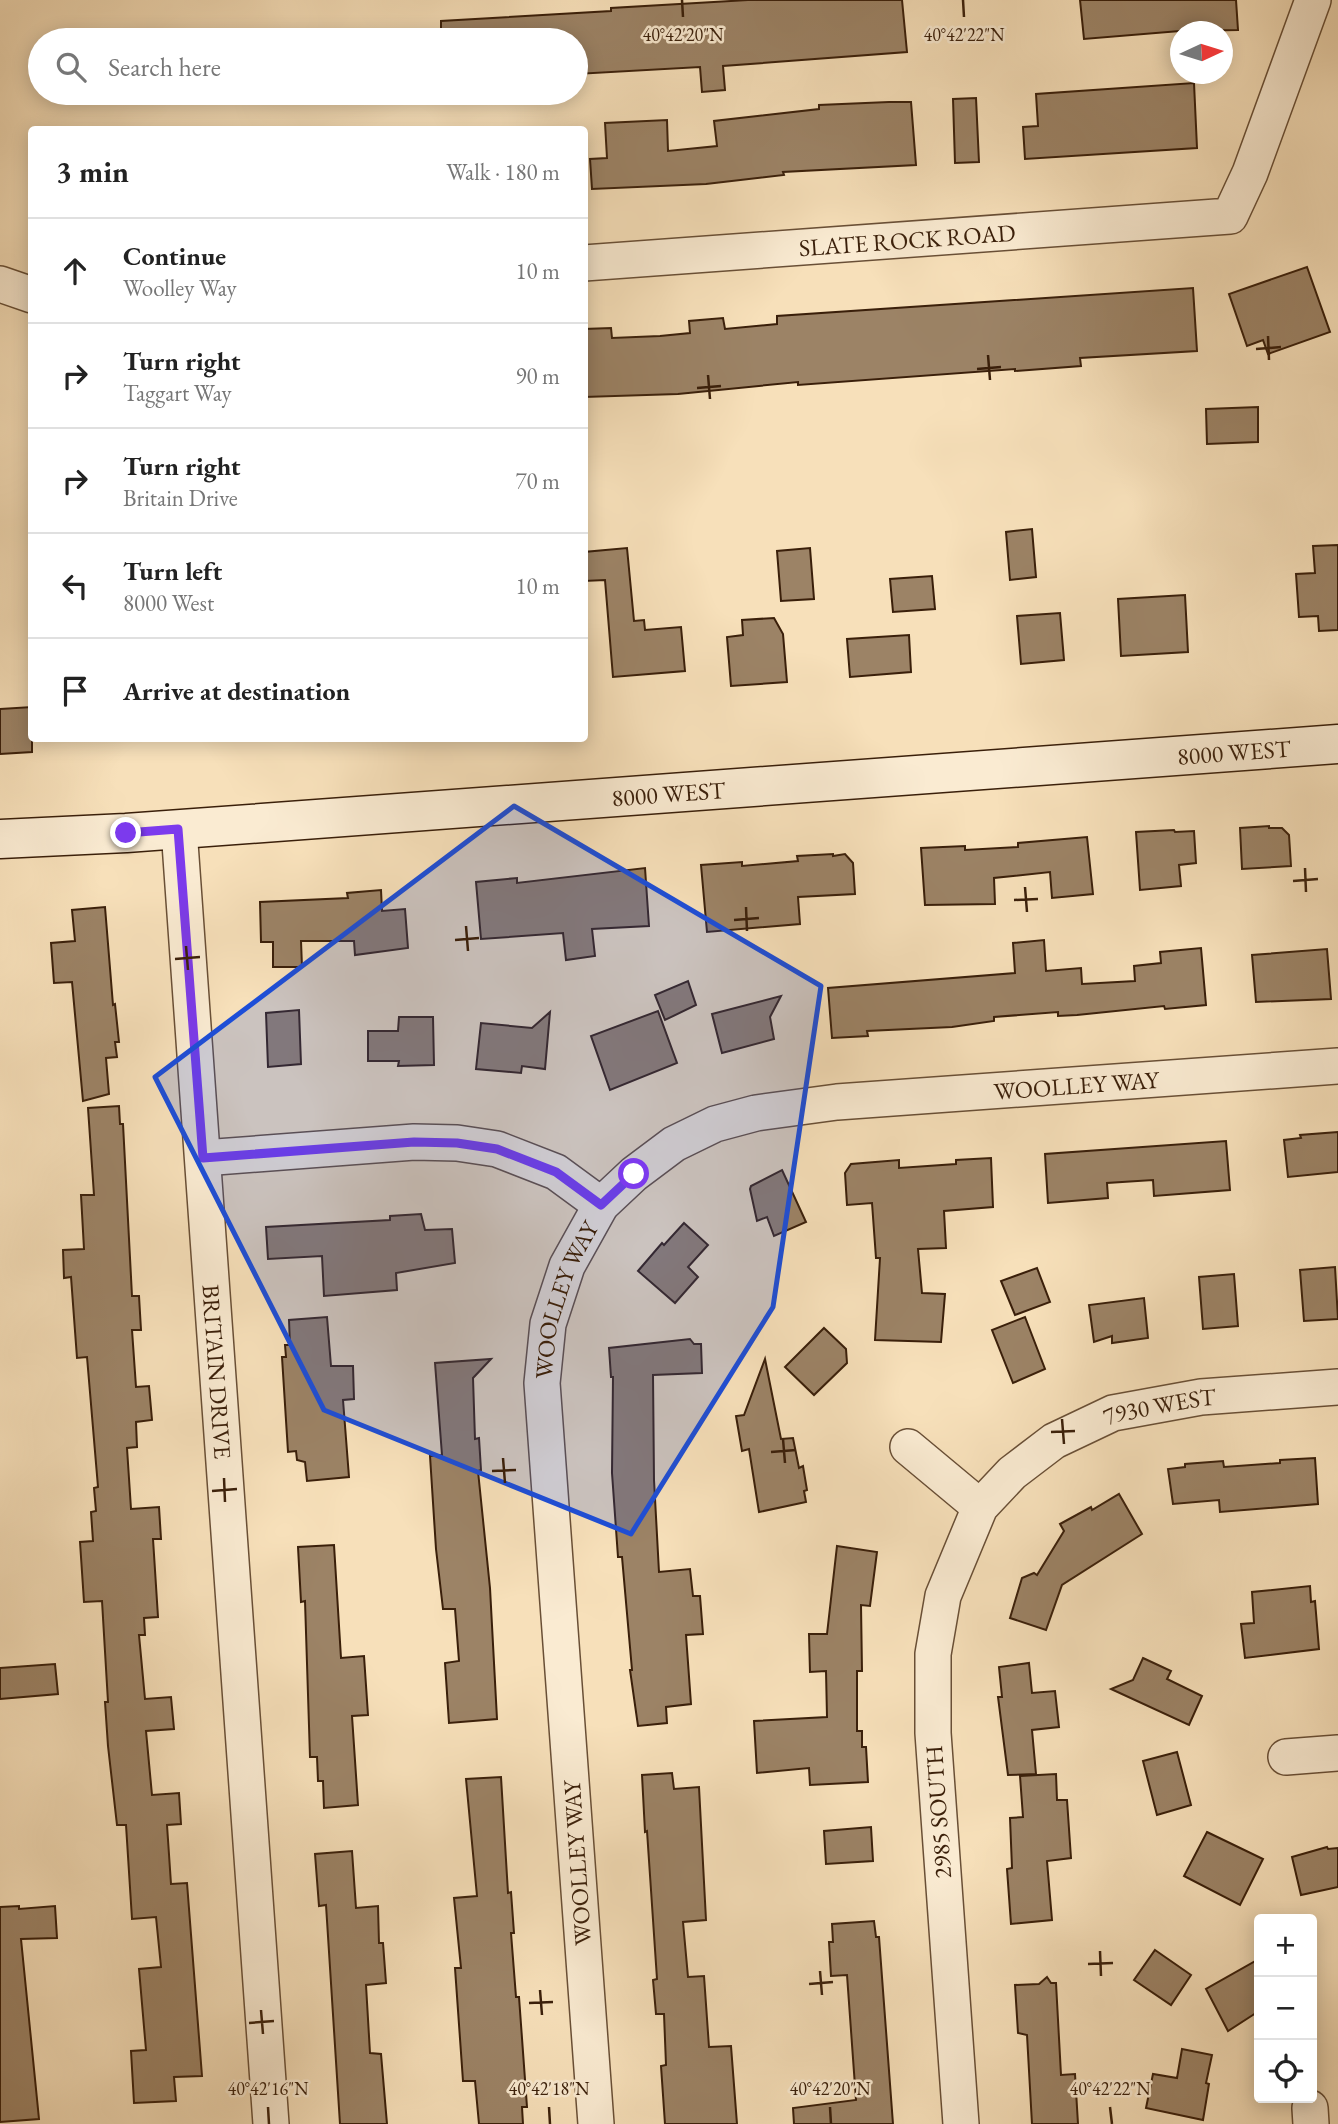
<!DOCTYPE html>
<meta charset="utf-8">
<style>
:root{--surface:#fff;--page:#f2f2f2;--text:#222;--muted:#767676;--line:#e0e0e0}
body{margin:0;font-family:"EB Garamond",serif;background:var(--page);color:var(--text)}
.controls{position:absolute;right:21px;bottom:21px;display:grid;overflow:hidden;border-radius:7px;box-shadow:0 4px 18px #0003}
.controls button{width:63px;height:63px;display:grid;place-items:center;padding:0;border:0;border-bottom:2px solid var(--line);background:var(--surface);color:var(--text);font:35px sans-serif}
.compass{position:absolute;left:1170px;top:21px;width:63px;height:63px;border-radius:50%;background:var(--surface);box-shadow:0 4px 18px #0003;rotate:86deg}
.stop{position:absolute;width:21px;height:21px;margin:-16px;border:5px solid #7c3aed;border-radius:50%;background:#fff}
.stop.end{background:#7c3aed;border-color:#fff;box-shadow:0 2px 7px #0008}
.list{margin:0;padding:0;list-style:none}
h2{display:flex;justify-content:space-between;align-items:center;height:91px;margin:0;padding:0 28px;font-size:30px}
h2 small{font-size:23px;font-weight:400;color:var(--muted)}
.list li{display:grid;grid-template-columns:46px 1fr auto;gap:21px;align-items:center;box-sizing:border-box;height:105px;padding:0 28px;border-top:2px solid var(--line)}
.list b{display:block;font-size:26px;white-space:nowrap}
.list p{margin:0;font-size:23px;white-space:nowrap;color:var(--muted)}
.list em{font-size:23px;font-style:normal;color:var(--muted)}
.icon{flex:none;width:38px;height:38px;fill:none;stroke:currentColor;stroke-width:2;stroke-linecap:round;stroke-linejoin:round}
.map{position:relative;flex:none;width:1338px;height:2124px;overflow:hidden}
.search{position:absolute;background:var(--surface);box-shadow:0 4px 18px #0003;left:28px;top:28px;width:560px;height:77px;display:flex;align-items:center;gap:18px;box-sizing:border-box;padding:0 24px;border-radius:38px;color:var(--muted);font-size:26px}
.panel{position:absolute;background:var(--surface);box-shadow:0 4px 18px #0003;left:28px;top:126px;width:560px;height:616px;border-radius:7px}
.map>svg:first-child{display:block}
.building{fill:#9c8366;stroke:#3a1f0a;stroke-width:2}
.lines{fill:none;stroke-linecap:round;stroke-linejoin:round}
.street-casing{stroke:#694f36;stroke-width:38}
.secondary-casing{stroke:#3a1f0a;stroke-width:41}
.street{stroke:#faebd2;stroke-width:35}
.secondary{stroke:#faebd2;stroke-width:38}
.route{stroke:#7c3aed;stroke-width:9}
.marked{fill:#1d4ed8;fill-opacity:0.2;stroke:#1d4ed8;stroke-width:5;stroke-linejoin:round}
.ticks{fill:none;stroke:#3a1f0a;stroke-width:2.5}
.labels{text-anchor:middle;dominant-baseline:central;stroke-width:5;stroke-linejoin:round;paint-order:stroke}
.street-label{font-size:24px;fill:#3a1f0a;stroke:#faebd2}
.ticks-label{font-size:18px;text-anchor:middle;fill:#3a1f0a;stroke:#faebd2;stroke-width:5;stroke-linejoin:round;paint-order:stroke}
</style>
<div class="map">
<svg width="1338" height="2124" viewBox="0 0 1338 2124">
<rect width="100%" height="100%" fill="#f7e0ba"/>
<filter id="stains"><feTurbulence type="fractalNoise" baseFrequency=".00286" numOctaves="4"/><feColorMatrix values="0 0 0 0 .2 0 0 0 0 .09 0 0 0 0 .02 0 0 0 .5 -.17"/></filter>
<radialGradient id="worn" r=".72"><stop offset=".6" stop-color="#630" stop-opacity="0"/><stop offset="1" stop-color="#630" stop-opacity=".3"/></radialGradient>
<!-- building -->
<g class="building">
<path d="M 748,0 L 902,0 L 907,52 L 723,66 L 725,90 L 702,92 L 700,67 L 576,74 L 576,40 L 441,40 L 441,21 L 611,11 L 611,8 Z"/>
<path d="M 1080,0 L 1236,0 L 1238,30 L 1180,31 L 1084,39 Z"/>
<path d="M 1194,83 L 1197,148 L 1025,159 L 1023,127 L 1038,126 L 1036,94 Z"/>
<path d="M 976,98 L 979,162 L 955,163 L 953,99 Z"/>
<path d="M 889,102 L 911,102 L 916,165 L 783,172 L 784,175 L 706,184 L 592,189 L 590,159 L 607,158 L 605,123 L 667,120 L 668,151 L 717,146 L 714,121 L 819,109 L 819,105 Z"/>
<path d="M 1307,267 L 1330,332 L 1268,354 L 1263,340 L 1247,346 L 1229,294 Z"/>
<path d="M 1193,288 L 1197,351 L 1080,358 L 1081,366 L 1015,371 L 1015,369 L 798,385 L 798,382 L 678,394 L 584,397 L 584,329 L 611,328 L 612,338 L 660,336 L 690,333 L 689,321 L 723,318 L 725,329 L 777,324 L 777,316 Z"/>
<path d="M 1258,407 L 1258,442 L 1207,444 L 1206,409 Z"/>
<path d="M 1032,529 L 1036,577 L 1010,580 L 1006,532 Z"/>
<path d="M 1338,545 L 1338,630 L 1319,631 L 1318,616 L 1299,617 L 1296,574 L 1315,573 L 1313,546 Z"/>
<path d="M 627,548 L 634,621 L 644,620 L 645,630 L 681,627 L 685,671 L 613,677 L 605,580 L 584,581 L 584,552 Z"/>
<path d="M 810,548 L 814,599 L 781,601 L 777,551 Z"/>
<path d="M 932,576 L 935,609 L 893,612 L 890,579 Z"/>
<path d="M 1185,595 L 1188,652 L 1121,656 L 1118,599 Z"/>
<path d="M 1060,613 L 1064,660 L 1021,664 L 1017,616 Z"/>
<path d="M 774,618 L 783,634 L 787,682 L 731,686 L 727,637 L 743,635 L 742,620 Z"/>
<path d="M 909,635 L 911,672 L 850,677 L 847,639 Z"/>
<path d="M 32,707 L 32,752 L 0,754 L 0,709 Z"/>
<path d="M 1269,826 L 1269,828 L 1282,828 L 1289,835 L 1291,866 L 1242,869 L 1240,828 Z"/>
<path d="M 1174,830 L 1175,832 L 1194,831 L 1196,863 L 1179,865 L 1181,886 L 1140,890 L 1136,832 Z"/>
<path d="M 1087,837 L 1093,894 L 1052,898 L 1050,872 L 994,878 L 995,904 L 925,905 L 921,848 L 965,846 L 965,850 L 1018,847 L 1018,843 Z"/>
<path d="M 833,854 L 833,856 L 845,854 L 853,863 L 855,894 L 798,897 L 800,924 L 707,932 L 701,865 L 742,862 L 742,866 L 798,861 L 797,856 Z"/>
<path d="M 645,868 L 649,926 L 592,929 L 595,956 L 566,960 L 563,933 L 481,939 L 476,882 L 517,878 L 517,883 Z"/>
<path d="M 381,890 L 382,911 L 405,909 L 408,948 L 355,955 L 354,941 L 301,941 L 302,967 L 273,967 L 273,942 L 261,942 L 260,902 L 348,898 L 347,893 Z"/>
<path d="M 105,907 L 113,1005 L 115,1004 L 119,1042 L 115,1042 L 117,1057 L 106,1058 L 109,1094 L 83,1101 L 72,982 L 54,983 L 51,943 L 75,941 L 72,910 Z"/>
<path d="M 1044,940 L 1046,971 L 1081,968 L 1082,984 L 1135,981 L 1134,966 L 1161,963 L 1160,952 L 1201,948 L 1206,1005 L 1165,1009 L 1164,1006 L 1077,1015 L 1058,1016 L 1058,1012 L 994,1017 L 994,1021 L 952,1027 L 867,1031 L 868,1036 L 832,1038 L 828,988 L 1015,973 L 1013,943 Z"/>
<path d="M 1327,949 L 1331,999 L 1256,1002 L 1252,955 Z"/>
<path d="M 688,981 L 696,1005 L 665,1020 L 655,995 Z"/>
<path d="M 781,996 L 770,1017 L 774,1039 L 722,1053 L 712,1014 Z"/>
<path d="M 299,1010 L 301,1064 L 268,1067 L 266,1013 Z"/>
<path d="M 658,1011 L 677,1063 L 610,1090 L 591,1036 Z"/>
<path d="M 550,1012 L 545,1069 L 522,1066 L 521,1073 L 476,1069 L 481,1023 L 532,1028 Z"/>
<path d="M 399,1017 L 433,1017 L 434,1065 L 398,1066 L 399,1061 L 368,1061 L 368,1031 L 398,1031 Z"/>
<path d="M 119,1106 L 120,1124 L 123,1124 L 132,1296 L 139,1296 L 141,1330 L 132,1330 L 136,1387 L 149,1386 L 152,1420 L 136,1422 L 137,1447 L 127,1448 L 131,1509 L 159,1507 L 161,1539 L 153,1539 L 158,1617 L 144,1618 L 145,1635 L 139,1635 L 145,1699 L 171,1697 L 174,1729 L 146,1731 L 152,1795 L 179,1793 L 181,1824 L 167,1825 L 171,1884 L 187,1883 L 202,2076 L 174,2077 L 176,2101 L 134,2103 L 131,2051 L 146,2050 L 139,1969 L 161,1967 L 156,1917 L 132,1919 L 126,1825 L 117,1825 L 108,1746 L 105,1702 L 108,1702 L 102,1601 L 84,1602 L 80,1542 L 93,1541 L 91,1512 L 96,1511 L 94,1488 L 98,1487 L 87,1357 L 77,1358 L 71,1277 L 64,1278 L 63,1250 L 84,1249 L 81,1195 L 94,1195 L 88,1108 Z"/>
<path d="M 1338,1132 L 1338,1172 L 1288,1177 L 1284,1140 L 1301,1138 L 1300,1135 Z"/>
<path d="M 1226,1141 L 1230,1190 L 1154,1196 L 1153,1180 L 1107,1183 L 1108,1198 L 1048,1203 L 1045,1154 Z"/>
<path d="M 991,1158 L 993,1207 L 944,1211 L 946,1248 L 918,1249 L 922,1293 L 945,1294 L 941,1342 L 875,1340 L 880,1258 L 876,1258 L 872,1203 L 847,1205 L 845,1173 L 851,1164 L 899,1160 L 899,1168 L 956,1164 L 956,1160 Z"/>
<path d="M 782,1170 L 806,1222 L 774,1236 L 767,1217 L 757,1221 L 750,1189 L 751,1186 Z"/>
<path d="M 421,1214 L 425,1230 L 452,1229 L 455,1263 L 396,1273 L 397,1290 L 324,1296 L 322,1256 L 268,1259 L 266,1227 L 390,1220 L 390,1216 Z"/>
<path d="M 684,1223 L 708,1245 L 688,1267 L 698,1277 L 675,1303 L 638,1271 L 662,1243 L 664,1245 Z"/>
<path d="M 1335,1267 L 1338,1319 L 1304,1321 L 1300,1270 Z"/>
<path d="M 1037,1268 L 1050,1302 L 1015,1315 L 1001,1281 Z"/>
<path d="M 1234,1274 L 1238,1326 L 1203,1329 L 1199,1277 Z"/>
<path d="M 1144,1298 L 1148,1338 L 1112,1343 L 1112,1336 L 1094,1342 L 1089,1305 Z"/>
<path d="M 327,1317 L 331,1366 L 353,1366 L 354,1399 L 343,1400 L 349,1477 L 307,1481 L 305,1462 L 297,1460 L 296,1451 L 288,1452 L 282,1357 L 286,1357 L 285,1345 L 290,1345 L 289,1320 Z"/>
<path d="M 1025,1317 L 1045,1369 L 1013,1383 L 992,1330 Z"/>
<path d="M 824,1328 L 846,1349 L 847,1363 L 814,1395 L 785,1367 Z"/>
<path d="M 690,1339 L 694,1344 L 701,1344 L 702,1373 L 653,1375 L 654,1480 L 659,1572 L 690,1569 L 693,1596 L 700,1596 L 703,1634 L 686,1635 L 691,1704 L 666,1707 L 667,1723 L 638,1726 L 630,1670 L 632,1670 L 622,1557 L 618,1557 L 612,1473 L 613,1377 L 611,1377 L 609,1348 Z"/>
<path d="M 491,1359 L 473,1378 L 475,1439 L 479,1438 L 481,1470 L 478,1471 L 490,1588 L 497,1719 L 449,1723 L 445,1663 L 459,1661 L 455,1609 L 443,1609 L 436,1549 L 430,1456 L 442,1455 L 435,1363 Z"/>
<path d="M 765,1359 L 781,1439 L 793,1438 L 799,1468 L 803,1466 L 807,1490 L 804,1491 L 806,1502 L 759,1512 L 749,1449 L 742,1451 L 736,1416 L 744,1415 Z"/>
<path d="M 1315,1458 L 1318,1504 L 1220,1512 L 1219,1500 L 1173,1504 L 1168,1469 L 1185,1467 L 1185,1464 L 1223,1461 L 1224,1467 L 1280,1463 L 1280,1460 Z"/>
<path d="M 1119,1494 L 1142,1534 L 1062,1585 L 1046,1630 L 1010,1618 L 1022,1578 L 1034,1573 L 1037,1575 L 1064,1531 L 1060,1524 L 1091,1507 L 1092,1510 Z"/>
<path d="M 334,1545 L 341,1658 L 364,1656 L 368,1715 L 352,1716 L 358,1805 L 324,1808 L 323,1781 L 318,1781 L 317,1757 L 310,1757 L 305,1601 L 301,1602 L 298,1547 Z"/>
<path d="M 837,1546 L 877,1552 L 870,1606 L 861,1605 L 862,1671 L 857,1671 L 857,1731 L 862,1731 L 862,1747 L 866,1747 L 868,1782 L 810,1785 L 809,1768 L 757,1773 L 754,1721 L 827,1717 L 826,1671 L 810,1672 L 809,1634 L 827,1634 Z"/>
<path d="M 1310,1586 L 1311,1602 L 1315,1601 L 1319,1649 L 1245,1658 L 1241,1624 L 1254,1623 L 1252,1592 Z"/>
<path d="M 1143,1658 L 1171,1671 L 1167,1679 L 1202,1696 L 1189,1725 L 1111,1689 L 1133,1680 Z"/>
<path d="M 1029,1663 L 1032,1693 L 1055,1691 L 1059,1727 L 1032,1730 L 1036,1774 L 1008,1775 L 998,1697 L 1002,1697 L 999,1667 Z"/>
<path d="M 55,1664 L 58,1694 L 0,1699 L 0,1668 Z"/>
<path d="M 1177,1752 L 1191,1805 L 1157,1815 L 1143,1761 Z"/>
<path d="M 672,1773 L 674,1789 L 699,1787 L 706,1920 L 683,1922 L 688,1977 L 704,1976 L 709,2047 L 731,2046 L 737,2124 L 665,2124 L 661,2066 L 666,2065 L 664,2014 L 656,2014 L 653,1980 L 657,1979 L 647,1831 L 645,1832 L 642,1775 Z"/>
<path d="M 1056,1774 L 1057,1800 L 1067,1800 L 1071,1858 L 1047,1861 L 1052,1920 L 1011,1924 L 1007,1869 L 1012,1868 L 1010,1818 L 1023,1817 L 1020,1776 Z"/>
<path d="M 501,1777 L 508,1893 L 511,1892 L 514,1933 L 511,1933 L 516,1997 L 519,1997 L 527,2107 L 522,2107 L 523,2124 L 479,2124 L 475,2081 L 463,2081 L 455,1968 L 461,1968 L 454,1898 L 477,1896 L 466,1779 Z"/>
<path d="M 871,1827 L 873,1861 L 826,1864 L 824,1831 Z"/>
<path d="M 1207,1832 L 1263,1859 L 1240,1905 L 1184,1876 Z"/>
<path d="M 1327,1847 L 1328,1849 L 1338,1848 L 1338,1887 L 1301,1895 L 1292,1857 Z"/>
<path d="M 352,1851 L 356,1908 L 378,1906 L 379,1943 L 383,1943 L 386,1983 L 366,1985 L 370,2053 L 381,2054 L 387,2124 L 340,2124 L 326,1905 L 319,1906 L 315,1854 Z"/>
<path d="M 19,1906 L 19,1909 L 55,1906 L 57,1938 L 21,1939 L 39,2119 L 0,2122 L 0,1907 Z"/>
<path d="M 874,1921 L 876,1937 L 879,1937 L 893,2124 L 794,2124 L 793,2108 L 856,2100 L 847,1975 L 831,1976 L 829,1942 L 833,1942 L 832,1924 Z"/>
<path d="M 1155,1950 L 1191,1975 L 1171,2005 L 1134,1980 Z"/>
<path d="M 1259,1959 L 1259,2011 L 1228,2031 L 1206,1989 Z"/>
<path d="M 1047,1977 L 1051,1983 L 1056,1983 L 1061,2075 L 1075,2074 L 1078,2124 L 1032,2124 L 1027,2035 L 1018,2033 L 1015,1985 L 1039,1984 Z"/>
<path d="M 1182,2049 L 1212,2055 L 1206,2083 L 1209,2084 L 1203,2120 L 1146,2108 L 1153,2074 L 1177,2078 Z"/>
</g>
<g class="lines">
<defs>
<g id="street">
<path id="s1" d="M 584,263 L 1230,216 L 1250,173 L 1313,0"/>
<path d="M 0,284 L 32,295"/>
<path id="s2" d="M 179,829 L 271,2124"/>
<path d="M 203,1158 L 414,1142 L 457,1143 L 497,1149 L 556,1172 L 601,1205"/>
<path d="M 908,1447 L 980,1507"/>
<path d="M 1286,1757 L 1338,1753"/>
<path d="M 1310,2108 L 1311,2124"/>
<path id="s3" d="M 596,2124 L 542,1383 L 548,1324 L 567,1266 L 601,1205 L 634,1174 L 674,1144 L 715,1124 L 756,1113 L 837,1102 L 1338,1066"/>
<path id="s4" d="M 961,2124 L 933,1733 L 933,1654 L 943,1596 L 980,1507 L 1012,1473 L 1054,1441 L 1113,1413 L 1201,1397 L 1338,1387"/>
</g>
<g id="secondary">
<path id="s5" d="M 0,839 L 126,833 L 1338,744"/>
</g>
</defs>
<!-- street casing -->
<use href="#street" class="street-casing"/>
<!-- secondary casing -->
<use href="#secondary" class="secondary-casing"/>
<!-- street -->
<use href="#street" class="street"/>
<!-- secondary -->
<use href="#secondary" class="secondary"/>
</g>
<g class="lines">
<!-- route -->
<path class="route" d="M 126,833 L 178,829 L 203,1158 L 414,1142 L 457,1143 L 497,1149 L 556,1172 L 601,1205 L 634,1174"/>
</g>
<!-- marked area -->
<path class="marked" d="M 514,806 L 821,986 L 773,1307 L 631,1534 L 324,1410 L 155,1077 Z"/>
<!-- ticks -->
<path class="ticks" d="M 682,0 L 683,17M 963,0 L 964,17M 1268,336 L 1269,360M 1256,349 L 1281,347M 988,355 L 990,380M 977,369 L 1001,367M 708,375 L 710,399M 697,388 L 721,386M 1305,868 L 1306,892M 1293,881 L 1318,879M 1025,887 L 1027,912M 1014,900 L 1038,899M 746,907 L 747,931M 734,920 L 759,918M 466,926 L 468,951M 455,940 L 479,938M 186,946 L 188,970M 175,959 L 200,957M 1062,1419 L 1064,1444M 1051,1432 L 1075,1431M 783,1439 L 785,1463M 771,1452 L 796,1450M 503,1458 L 505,1483M 492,1471 L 516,1470M 224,1478 L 225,1502M 212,1491 L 237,1489M 1100,1951 L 1101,1976M 1088,1964 L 1113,1963M 820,1971 L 822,1995M 809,1984 L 833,1982M 540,1990 L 542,2015M 529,2003 L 553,2002M 261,2010 L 263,2034M 249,2023 L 274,2021M 268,2107 L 269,2124M 549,2107 L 550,2124M 830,2107 L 831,2124M 1110,2107 L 1112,2124"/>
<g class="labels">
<!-- street labels -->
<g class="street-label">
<text stroke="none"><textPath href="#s1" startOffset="324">SLATE ROCK ROAD</textPath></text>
<text stroke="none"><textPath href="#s5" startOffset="1237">8000 WEST</textPath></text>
<text stroke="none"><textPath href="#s5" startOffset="670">8000 WEST</textPath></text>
<text stroke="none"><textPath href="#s3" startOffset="1438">WOOLLEY WAY</textPath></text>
<text stroke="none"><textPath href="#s3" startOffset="830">WOOLLEY WAY</textPath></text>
<text stroke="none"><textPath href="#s2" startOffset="544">BRITAIN DRIVE</textPath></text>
<text stroke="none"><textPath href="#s4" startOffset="838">7930 WEST</textPath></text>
<text transform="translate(938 1812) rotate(-94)">2985 SOUTH</text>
<text transform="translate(577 1863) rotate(-94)">WOOLLEY WAY</text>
</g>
</g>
<g class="ticks-label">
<text x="683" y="41">40°42'20"N</text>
<text x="964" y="41">40°42'22"N</text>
<text x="268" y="2095">40°42'16"N</text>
<text x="549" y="2095">40°42'18"N</text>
<text x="830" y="2095">40°42'20"N</text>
<text x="1110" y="2095">40°42'22"N</text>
</g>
<rect width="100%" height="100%" filter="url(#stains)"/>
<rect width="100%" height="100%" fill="url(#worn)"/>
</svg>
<div class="controls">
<button>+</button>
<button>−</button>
<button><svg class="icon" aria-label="locate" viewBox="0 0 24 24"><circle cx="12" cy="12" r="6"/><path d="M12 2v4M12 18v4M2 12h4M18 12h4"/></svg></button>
</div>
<svg class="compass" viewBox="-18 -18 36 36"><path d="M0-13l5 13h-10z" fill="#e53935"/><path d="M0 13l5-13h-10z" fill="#767676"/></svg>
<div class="stop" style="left:634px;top:1174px"></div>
<div class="stop end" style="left:126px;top:833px"></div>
<div class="search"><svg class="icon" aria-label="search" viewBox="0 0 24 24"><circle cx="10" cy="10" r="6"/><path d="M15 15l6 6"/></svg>Search here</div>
<section class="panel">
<h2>3 min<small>Walk · 180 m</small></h2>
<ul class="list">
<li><svg class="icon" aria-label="ahead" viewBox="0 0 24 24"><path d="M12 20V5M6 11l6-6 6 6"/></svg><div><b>Continue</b><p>Woolley Way</p></div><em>10 m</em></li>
<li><svg class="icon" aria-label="right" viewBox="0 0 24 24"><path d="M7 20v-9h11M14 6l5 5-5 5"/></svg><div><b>Turn right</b><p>Taggart Way</p></div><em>90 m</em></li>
<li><svg class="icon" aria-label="right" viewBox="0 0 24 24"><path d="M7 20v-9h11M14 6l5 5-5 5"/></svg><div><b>Turn right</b><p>Britain Drive</p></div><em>70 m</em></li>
<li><svg class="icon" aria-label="left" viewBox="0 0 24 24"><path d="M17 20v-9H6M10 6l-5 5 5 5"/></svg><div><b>Turn left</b><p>8000 West</p></div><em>10 m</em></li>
<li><svg class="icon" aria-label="arrive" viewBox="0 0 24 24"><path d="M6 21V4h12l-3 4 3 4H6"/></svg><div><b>Arrive at destination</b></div></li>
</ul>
</section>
</div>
